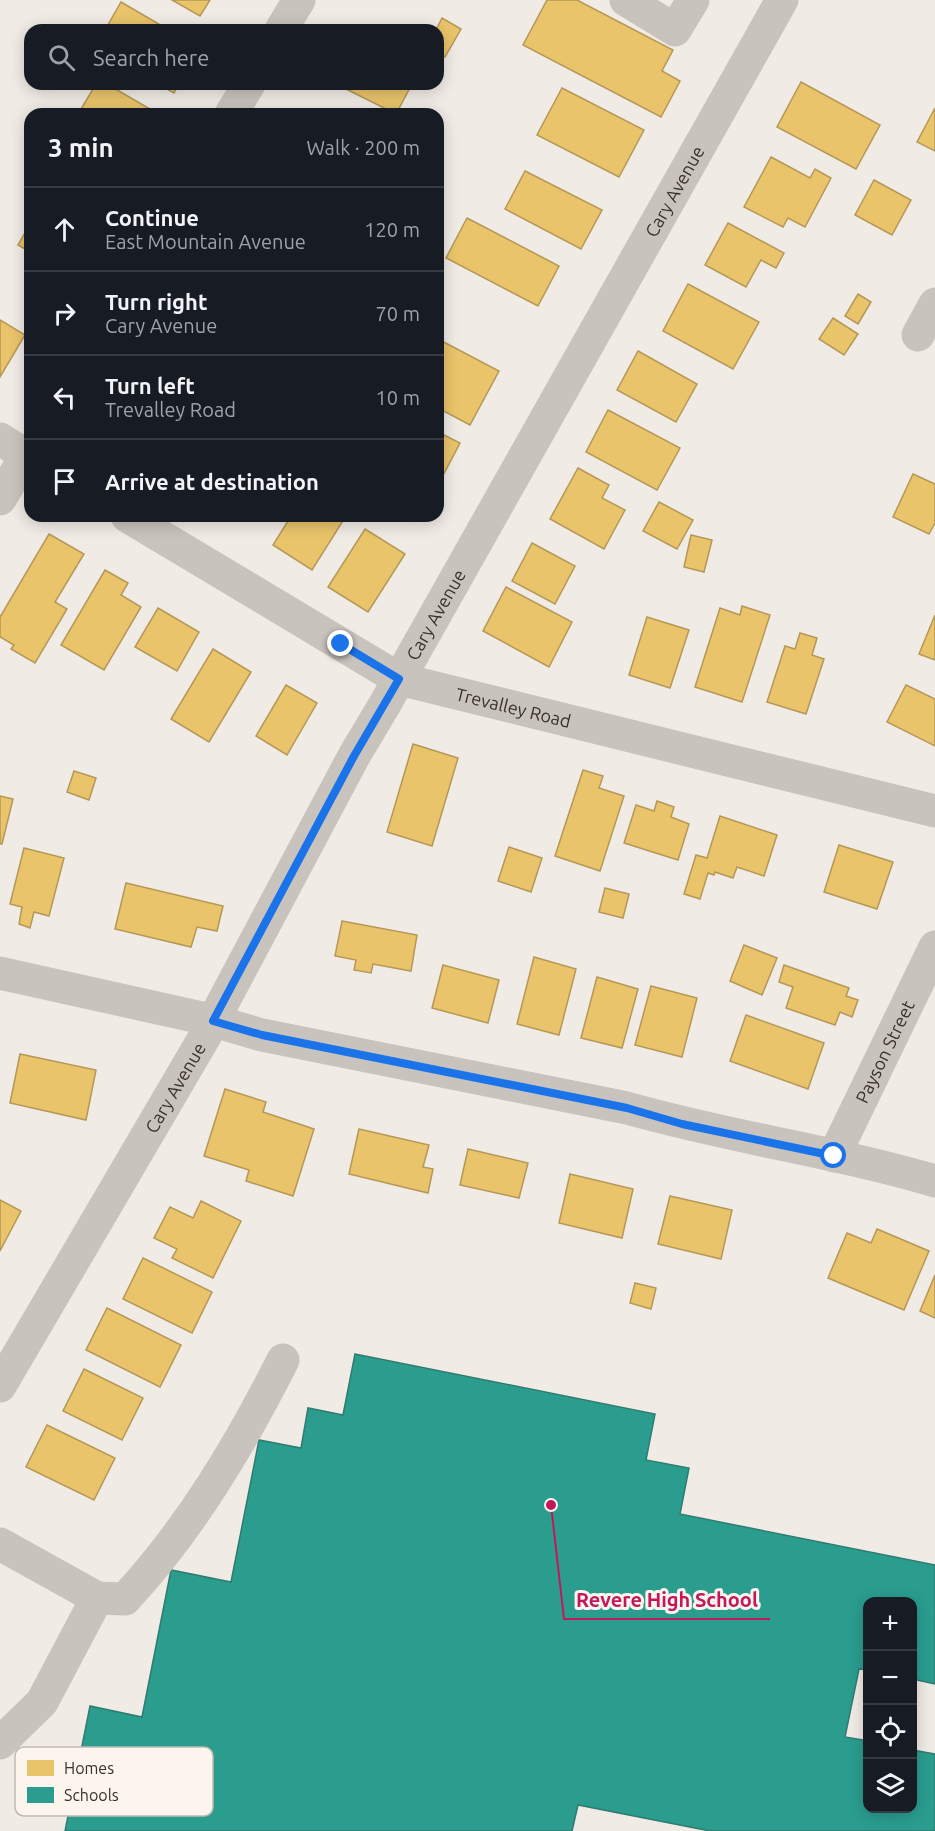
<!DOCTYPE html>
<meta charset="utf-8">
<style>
:root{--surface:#171b24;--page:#242831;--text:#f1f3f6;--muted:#9ea1a6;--line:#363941}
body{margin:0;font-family:Ubuntu,sans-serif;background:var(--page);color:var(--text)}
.controls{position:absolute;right:18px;bottom:18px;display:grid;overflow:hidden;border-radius:12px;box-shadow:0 3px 15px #0003}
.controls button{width:54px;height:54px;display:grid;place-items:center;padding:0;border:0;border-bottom:2px solid var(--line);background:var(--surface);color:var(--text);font:30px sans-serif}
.stop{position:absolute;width:18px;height:18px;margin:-14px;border:4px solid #1a73e8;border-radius:50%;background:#fff}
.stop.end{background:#1a73e8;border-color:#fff;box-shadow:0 2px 6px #0008}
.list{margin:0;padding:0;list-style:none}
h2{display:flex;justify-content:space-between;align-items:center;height:78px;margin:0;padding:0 24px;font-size:26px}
h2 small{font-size:20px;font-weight:400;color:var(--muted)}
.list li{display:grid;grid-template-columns:39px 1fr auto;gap:18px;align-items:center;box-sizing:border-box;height:84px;padding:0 24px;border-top:2px solid var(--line)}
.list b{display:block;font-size:22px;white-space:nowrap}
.list p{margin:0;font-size:20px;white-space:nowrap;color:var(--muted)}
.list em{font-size:20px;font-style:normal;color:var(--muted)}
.icon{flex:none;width:33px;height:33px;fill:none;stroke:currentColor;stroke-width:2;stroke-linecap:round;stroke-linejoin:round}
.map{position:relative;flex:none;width:935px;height:1831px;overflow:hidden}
.search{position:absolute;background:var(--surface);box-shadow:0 3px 15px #0003;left:24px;top:24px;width:420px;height:66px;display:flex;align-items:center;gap:15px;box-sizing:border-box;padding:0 21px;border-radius:18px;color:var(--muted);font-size:22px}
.panel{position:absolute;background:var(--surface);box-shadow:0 3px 15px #0003;left:24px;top:108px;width:420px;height:414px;border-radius:18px}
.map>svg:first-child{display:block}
.homes{fill:#e9c46a;stroke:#b59857;stroke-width:1.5}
.schools{fill:#2a9d8f;stroke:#2f7c71;stroke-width:1.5}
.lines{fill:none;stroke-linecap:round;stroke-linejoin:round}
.minor{stroke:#c9c3be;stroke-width:33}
.route{stroke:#1a73e8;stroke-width:8}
.labels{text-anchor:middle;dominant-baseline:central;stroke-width:6;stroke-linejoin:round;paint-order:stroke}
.street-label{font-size:18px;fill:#3b302b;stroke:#fbf5ee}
.key{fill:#fbf5ee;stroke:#c1bab4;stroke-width:1.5}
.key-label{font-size:16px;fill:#3b302b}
.leader{fill:none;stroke:#c2185b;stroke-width:2}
.callout-dot{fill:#c2185b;stroke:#fbf5ee;stroke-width:2}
.callout-label{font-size:20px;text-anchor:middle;font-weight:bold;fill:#c2185b;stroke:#fbf5ee;stroke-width:6;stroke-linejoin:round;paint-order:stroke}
</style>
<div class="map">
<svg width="935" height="1831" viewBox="0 0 935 1831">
<rect width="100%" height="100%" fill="#f0ebe5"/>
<!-- homes -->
<g class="homes">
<path d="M 172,0 L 210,0 L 200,16 Z"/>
<path d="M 547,0 L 577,0 L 673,50 L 662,71 L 680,81 L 661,117 L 523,45 Z"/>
<path d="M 121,2 L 169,30 L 105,30 Z"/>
<path d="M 442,18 L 461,29 L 445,57 L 438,53 L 438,30 L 436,30 Z"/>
<path d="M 801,82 L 880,125 L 856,169 L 777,127 Z"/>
<path d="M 96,84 L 107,84 L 150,109 L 147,114 L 78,114 Z"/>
<path d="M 158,84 L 179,84 L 174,93 Z"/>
<path d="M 336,84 L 412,84 L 396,114 Z"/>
<path d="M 562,88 L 644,130 L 619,177 L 537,135 Z"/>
<path d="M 935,108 L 935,151 L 917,142 Z"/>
<path d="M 771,157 L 810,178 L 815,169 L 831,178 L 805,227 L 788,218 L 783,227 L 744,207 Z"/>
<path d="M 525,171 L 602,210 L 581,249 L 505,209 Z"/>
<path d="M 874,180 L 911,200 L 892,235 L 855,215 Z"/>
<path d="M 467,218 L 559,266 L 538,306 L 446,258 Z"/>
<path d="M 728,223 L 784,253 L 776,268 L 761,260 L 746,287 L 705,265 Z"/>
<path d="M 30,224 L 30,252 L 18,245 Z"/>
<path d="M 688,284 L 759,322 L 733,369 L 663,331 Z"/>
<path d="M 858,294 L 871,302 L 858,324 L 845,316 Z"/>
<path d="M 833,318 L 858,334 L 844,355 L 819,339 Z"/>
<path d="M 0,320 L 25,335 L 0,377 Z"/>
<path d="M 438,339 L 499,371 L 470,425 L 438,408 Z"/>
<path d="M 638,351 L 697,384 L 676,422 L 617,390 Z"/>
<path d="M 608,410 L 680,448 L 657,490 L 586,452 Z"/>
<path d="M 438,432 L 460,443 L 439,483 L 438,482 Z"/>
<path d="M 578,468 L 609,485 L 602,498 L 625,510 L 604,549 L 550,519 Z"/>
<path d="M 913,474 L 935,484 L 935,523 L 929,534 L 893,517 Z"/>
<path d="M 659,502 L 693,520 L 677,549 L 643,531 Z"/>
<path d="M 291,516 L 346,516 L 312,570 L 273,545 Z"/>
<path d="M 365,529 L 405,554 L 368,612 L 328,587 Z"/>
<path d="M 49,534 L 84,554 L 55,602 L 67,609 L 35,663 L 11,649 L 14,645 L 0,637 L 0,617 Z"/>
<path d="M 691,535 L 712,540 L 704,572 L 684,567 Z"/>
<path d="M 532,543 L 575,566 L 555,604 L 512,581 Z"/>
<path d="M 105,570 L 128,583 L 121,595 L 141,607 L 104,670 L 61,645 Z"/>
<path d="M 506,587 L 572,622 L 549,667 L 483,631 Z"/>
<path d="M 742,606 L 770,615 L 742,702 L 695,687 L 720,608 L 740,615 Z"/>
<path d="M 158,608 L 199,632 L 177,671 L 135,647 Z"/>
<path d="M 935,615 L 935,660 L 919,654 Z"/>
<path d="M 647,617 L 689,630 L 670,688 L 629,675 Z"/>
<path d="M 800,633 L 817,638 L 812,655 L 824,659 L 806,714 L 767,702 L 785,646 L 795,649 Z"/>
<path d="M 213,649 L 251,672 L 209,742 L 171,719 Z"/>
<path d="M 286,685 L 317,703 L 287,755 L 256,736 Z"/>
<path d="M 906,685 L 935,699 L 935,746 L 887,722 Z"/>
<path d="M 413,744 L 458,758 L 432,846 L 387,832 Z"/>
<path d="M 583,770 L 603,776 L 599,788 L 624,796 L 600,871 L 555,856 Z"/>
<path d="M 74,771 L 96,778 L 89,800 L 67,792 Z"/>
<path d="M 0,796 L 13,799 L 2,844 L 0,844 Z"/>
<path d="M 657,801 L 674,807 L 671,817 L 689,824 L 678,860 L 624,843 L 636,805 L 654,811 Z"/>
<path d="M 720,816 L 777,835 L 764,876 L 737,867 L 733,878 L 715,872 L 714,875 L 708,873 L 700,899 L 684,894 L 696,855 L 707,858 Z"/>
<path d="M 839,845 L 893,862 L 877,909 L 824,892 Z"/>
<path d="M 509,847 L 542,858 L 531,892 L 498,881 Z"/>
<path d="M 24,848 L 64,858 L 49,916 L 34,912 L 30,928 L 19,924 L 22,907 L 10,904 Z"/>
<path d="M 126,883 L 223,906 L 217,931 L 197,927 L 191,947 L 115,929 Z"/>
<path d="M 605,888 L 629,894 L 623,918 L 599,912 Z"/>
<path d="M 342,921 L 417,935 L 411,971 L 373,964 L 371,973 L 354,970 L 356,960 L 335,956 Z"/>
<path d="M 744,945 L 777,958 L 762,995 L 730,981 Z"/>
<path d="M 534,957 L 576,969 L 559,1035 L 517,1024 Z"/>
<path d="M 443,965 L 499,980 L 488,1023 L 432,1008 Z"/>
<path d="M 784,965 L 849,988 L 846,996 L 858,1000 L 852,1017 L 840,1012 L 835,1025 L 786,1008 L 793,987 L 779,982 Z"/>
<path d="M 597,977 L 638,989 L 622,1048 L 581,1038 Z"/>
<path d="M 651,986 L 697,998 L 682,1057 L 635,1045 Z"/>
<path d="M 746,1015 L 824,1043 L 808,1089 L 730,1061 Z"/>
<path d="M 20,1054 L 96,1070 L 86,1120 L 10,1103 Z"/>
<path d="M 225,1089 L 266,1102 L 263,1112 L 314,1129 L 293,1196 L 246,1181 L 249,1170 L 204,1156 Z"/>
<path d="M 359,1129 L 429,1145 L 423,1167 L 433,1169 L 428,1193 L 349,1174 Z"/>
<path d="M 468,1149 L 528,1163 L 519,1198 L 460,1185 Z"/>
<path d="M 570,1174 L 633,1189 L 622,1238 L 559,1223 Z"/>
<path d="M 670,1196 L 732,1210 L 721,1259 L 658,1244 Z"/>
<path d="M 0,1200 L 21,1211 L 0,1251 Z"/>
<path d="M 201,1201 L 241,1221 L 213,1278 L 172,1258 L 177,1249 L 154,1238 L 170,1207 L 193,1218 Z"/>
<path d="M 877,1229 L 929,1251 L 904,1310 L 828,1278 L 847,1233 L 871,1243 Z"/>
<path d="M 143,1258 L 212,1292 L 192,1333 L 123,1299 Z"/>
<path d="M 935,1275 L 935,1318 L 920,1311 Z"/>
<path d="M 635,1283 L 656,1288 L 651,1309 L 630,1303 Z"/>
<path d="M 107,1308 L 181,1345 L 160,1387 L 86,1350 Z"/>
<path d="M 84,1369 L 143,1398 L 122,1440 L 63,1411 Z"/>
<path d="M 47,1425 L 115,1458 L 94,1500 L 26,1467 Z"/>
</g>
<!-- schools -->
<path class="schools" d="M 355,1354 L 655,1414 L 646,1460 L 689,1468 L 680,1514 L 935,1565 L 935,1684 L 912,1679 L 912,1602 L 868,1602 L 868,1670 L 859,1669 L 845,1737 L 868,1741 L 868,1808 L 912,1808 L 912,1750 L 935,1754 L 935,1831 L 710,1831 L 578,1805 L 572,1831 L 65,1831 L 90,1706 L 142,1717 L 171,1570 L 231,1582 L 259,1440 L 301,1448 L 308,1408 L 343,1415 Z"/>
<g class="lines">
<!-- minor -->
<g class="minor">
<path d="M 626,0 L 675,30 L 693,0"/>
<path d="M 281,30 L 299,0"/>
<path d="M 231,114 L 249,84"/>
<path d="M 918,335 L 935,304"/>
<path d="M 0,439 L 30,458"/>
<path d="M 0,499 L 30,449"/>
<path id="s1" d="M 127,516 L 399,679 L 935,811"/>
<path d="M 0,973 L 207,1019 L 262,1035 L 627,1108 C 728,1137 834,1151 935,1181"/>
<path id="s2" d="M 834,1156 L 935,947"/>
<path id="s3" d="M 0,1386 L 204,1038 L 354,756 L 385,704 L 782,0"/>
<path d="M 0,1544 L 97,1598 L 42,1702 L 0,1743"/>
<path d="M 97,1598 L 125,1599 C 190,1529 240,1445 283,1360"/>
</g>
</g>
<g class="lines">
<!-- route -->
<path class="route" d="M 341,644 L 399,679 L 354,756 L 213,1021 L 262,1035 L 627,1108 L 682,1124 L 834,1156"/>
</g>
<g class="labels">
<!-- street labels -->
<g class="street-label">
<text stroke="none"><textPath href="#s3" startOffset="1372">Cary Avenue</textPath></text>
<text stroke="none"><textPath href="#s3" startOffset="886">Cary Avenue</textPath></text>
<text stroke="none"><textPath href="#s1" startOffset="435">Trevalley Road</textPath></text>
<text stroke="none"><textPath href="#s2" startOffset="116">Payson Street</textPath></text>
<text stroke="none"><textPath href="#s3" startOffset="346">Cary Avenue</textPath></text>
</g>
</g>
<!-- legend -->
<rect x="15" y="1747" width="198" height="69" rx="9" class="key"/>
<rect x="27" y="1760" width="27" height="16" fill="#e9c46a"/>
<rect x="27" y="1787" width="27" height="16" fill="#2a9d8f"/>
<g class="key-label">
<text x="64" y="1774">Homes</text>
<text x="64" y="1801">Schools</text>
</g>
<!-- callouts -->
<path class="leader" d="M551 1505L564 1619H770"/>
<circle class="callout-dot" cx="551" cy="1505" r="6"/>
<g class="callout-label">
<text x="667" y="1607">Revere High School</text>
</g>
</svg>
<div class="controls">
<button>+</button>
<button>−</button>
<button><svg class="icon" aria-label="locate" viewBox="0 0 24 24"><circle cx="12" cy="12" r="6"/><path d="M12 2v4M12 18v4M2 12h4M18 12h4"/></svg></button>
<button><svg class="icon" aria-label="layers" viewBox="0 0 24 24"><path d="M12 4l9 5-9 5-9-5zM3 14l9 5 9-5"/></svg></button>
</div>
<div class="stop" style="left:834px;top:1156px"></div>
<div class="stop end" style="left:341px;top:644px"></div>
<div class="search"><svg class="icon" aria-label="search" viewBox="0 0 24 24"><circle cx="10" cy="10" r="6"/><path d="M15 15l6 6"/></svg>Search here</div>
<section class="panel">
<h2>3 min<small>Walk · 200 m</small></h2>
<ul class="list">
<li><svg class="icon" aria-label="ahead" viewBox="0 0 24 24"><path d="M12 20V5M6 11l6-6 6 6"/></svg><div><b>Continue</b><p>East Mountain Avenue</p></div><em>120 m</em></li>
<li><svg class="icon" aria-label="right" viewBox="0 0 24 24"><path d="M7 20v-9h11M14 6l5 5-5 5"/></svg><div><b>Turn right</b><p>Cary Avenue</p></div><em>70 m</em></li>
<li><svg class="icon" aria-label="left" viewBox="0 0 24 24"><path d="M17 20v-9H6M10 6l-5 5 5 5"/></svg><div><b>Turn left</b><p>Trevalley Road</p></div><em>10 m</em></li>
<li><svg class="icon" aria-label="arrive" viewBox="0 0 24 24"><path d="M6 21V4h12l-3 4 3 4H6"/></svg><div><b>Arrive at destination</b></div></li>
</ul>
</section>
</div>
